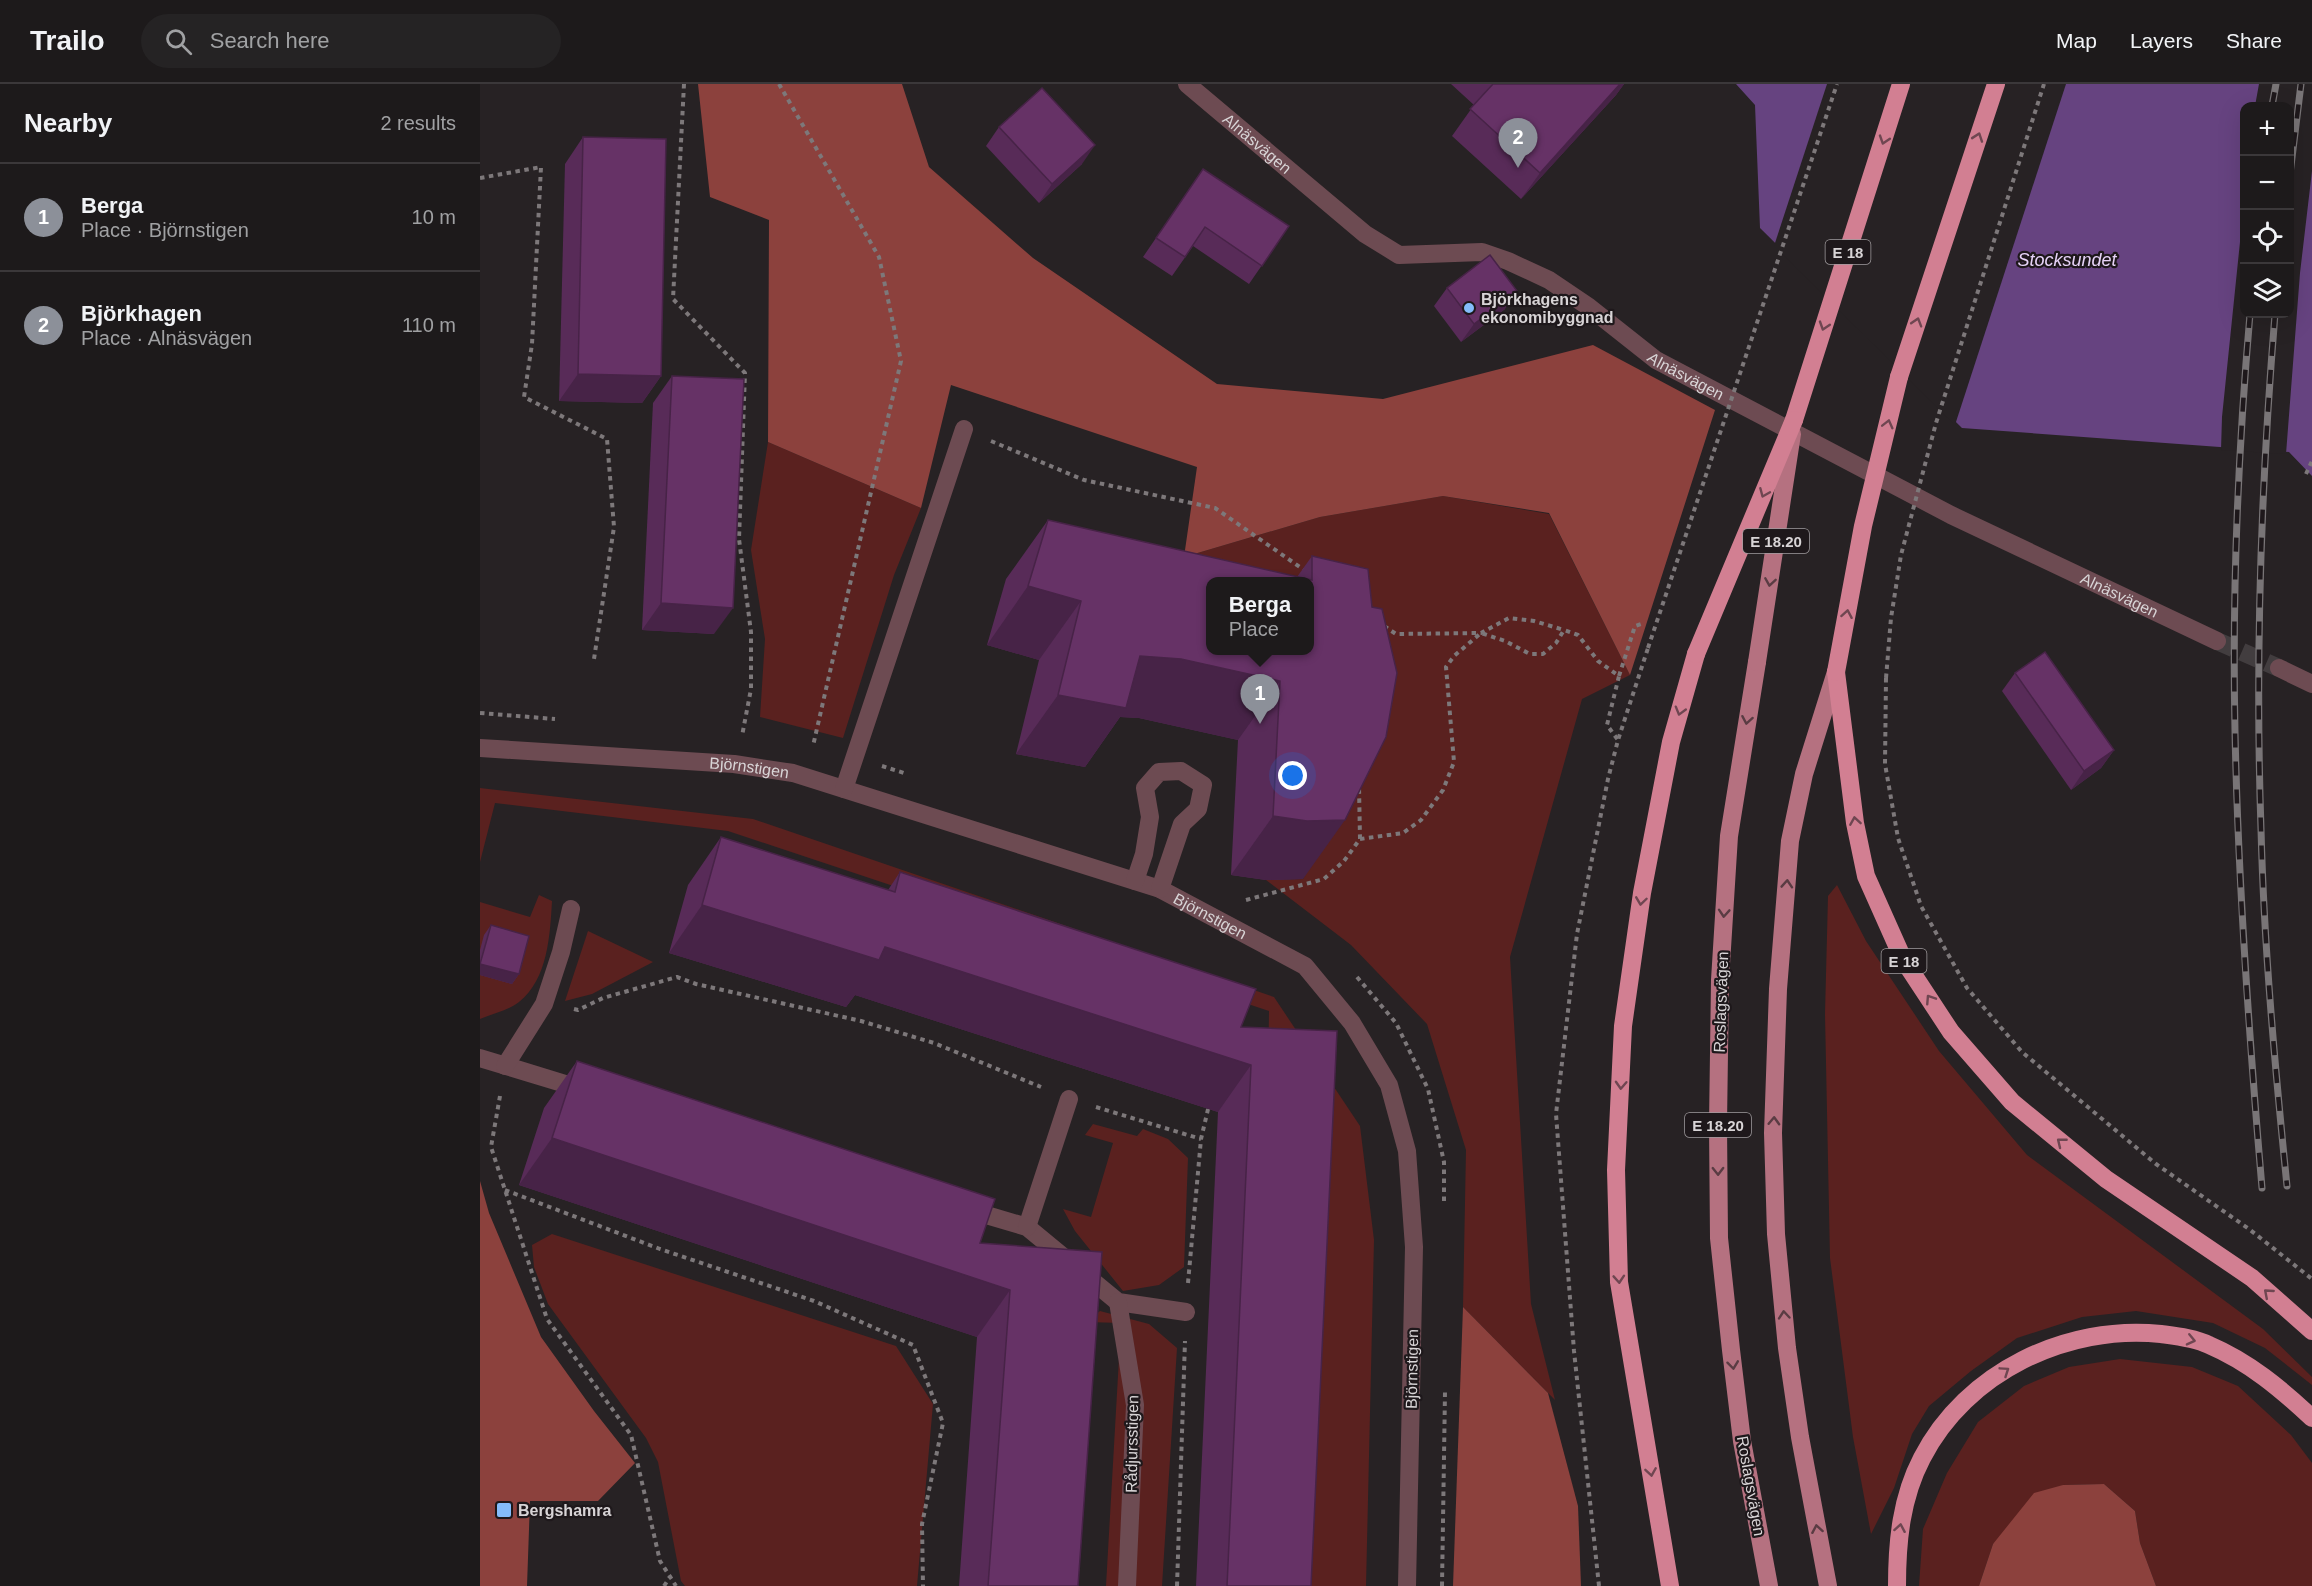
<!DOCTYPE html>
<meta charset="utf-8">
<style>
:root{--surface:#1d1a1b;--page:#252324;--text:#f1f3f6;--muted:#a0a1a3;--line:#3b383a;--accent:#8c9099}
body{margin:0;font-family:Arial,sans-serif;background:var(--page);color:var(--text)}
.controls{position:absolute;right:18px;top:18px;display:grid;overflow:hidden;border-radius:12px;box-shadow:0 6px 24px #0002}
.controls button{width:54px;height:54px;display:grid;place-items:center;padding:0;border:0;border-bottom:2px solid var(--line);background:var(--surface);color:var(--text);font:30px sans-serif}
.you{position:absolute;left:813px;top:692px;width:21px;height:21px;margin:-15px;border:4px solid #fff;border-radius:50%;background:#1a73e8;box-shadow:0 0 0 9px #1a73e833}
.badge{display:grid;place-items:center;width:39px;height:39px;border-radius:50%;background:var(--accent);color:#fff;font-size:20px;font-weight:700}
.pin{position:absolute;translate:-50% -50px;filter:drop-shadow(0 2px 3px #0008)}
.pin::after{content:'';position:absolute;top:32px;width:21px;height:18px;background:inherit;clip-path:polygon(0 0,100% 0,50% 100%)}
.popup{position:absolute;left:726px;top:493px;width:108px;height:78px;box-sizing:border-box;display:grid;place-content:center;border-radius:12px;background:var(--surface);filter:drop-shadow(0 2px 4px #0005);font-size:20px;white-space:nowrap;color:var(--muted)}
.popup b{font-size:22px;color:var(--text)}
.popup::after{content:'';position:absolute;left:50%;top:100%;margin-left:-12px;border:12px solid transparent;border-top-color:var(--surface)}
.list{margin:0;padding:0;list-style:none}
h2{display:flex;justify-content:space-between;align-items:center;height:78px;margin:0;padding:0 24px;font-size:26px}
h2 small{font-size:20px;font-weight:400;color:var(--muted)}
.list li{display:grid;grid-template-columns:39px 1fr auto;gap:18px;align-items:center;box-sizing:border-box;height:108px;padding:0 24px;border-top:2px solid var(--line)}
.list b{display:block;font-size:22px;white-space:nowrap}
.list p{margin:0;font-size:20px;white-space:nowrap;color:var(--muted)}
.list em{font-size:20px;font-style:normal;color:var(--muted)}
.icon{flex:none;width:33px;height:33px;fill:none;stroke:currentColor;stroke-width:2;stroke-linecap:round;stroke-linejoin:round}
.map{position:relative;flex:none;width:1832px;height:1502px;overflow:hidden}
header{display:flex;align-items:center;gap:36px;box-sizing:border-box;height:84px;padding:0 30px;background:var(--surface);border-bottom:2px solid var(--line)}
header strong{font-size:28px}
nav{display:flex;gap:33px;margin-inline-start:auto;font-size:21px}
.search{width:420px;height:54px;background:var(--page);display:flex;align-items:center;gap:15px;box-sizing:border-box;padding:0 21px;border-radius:33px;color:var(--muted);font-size:22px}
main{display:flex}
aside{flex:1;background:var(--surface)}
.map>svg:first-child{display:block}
.green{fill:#5a211f}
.forest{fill:#8c413d}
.water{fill:#664380;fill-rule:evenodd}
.pier{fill:#272224}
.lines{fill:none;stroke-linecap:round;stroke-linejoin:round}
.minor-tunnel{stroke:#423d3f;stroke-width:18;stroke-dasharray:18 9;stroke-linecap:butt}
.path{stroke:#7d787a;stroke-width:4;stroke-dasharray:4.5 4.5;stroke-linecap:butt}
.minor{stroke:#6d4b52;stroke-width:18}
.major{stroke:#b57180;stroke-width:18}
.highway{stroke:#d27f92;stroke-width:18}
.rail-casing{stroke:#797577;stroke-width:7}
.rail{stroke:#1e181b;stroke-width:4.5;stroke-dasharray:14;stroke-linecap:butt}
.path-bridge{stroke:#7d787a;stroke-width:4;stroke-dasharray:4.5 4.5;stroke-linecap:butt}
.major-bridge{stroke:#b57180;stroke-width:18}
.highway-bridge{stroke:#d27f92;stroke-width:18}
.wall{fill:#582b58}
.shaded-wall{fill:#472347}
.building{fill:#663266;stroke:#472347;stroke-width:1.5;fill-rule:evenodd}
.oneway{stroke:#6f4651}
.oneway2{stroke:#5a3c43}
.poi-dot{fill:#84bcfb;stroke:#1e181b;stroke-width:2}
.labels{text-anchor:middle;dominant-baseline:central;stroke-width:4.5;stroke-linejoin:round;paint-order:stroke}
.shield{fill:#1e181b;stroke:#a09c9e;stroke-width:1.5}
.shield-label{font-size:15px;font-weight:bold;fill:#d8d4d6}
.street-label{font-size:16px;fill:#d8d4d6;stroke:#1e181b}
.poi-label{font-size:16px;font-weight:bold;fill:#d8d4d6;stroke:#1e181b;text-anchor:start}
.water-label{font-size:18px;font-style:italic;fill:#e7d3f8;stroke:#1e181b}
</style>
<header>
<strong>Trailo</strong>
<div class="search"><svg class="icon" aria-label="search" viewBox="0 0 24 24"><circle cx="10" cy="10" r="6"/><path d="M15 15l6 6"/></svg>Search here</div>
<nav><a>Map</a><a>Layers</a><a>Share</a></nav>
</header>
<main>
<aside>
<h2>Nearby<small>2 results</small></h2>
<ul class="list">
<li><span class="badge">1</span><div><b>Berga</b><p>Place · Björnstigen</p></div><em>10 m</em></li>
<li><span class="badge">2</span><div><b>Björkhagen</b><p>Place · Alnäsvägen</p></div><em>110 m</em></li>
</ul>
</aside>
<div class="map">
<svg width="1832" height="1502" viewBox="0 0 1832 1502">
<rect width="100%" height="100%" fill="#272224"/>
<!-- green -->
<g class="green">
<path d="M 288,358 L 441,424 L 414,491 L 363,654 L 280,633 L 285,555 L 271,466 Z"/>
<path d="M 963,412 L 1069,430 L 1150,591 L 1102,615 L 1030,873 L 1051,1220 L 1075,1316 L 983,1223 L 986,1066 L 947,940 L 871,861 L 786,796 L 823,795 L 864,712 L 830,498 L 730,498 L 704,473 L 840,433 Z"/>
<path d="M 0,704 L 273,735 L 794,913 L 880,1042 L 894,1156 L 886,1502 L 800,1502 L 788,993 L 789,927 L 248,747 L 15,719 L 0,778 Z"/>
<path d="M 1357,801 L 1386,857 L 1459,967 L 1547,1071 L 1783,1245 L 1832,1293 L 1832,1301 L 1785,1264 L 1733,1239 L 1656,1227 L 1602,1233 L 1537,1254 L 1491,1287 L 1449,1322 L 1432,1350 L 1414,1404 L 1391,1450 L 1373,1353 L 1350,1174 L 1345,930 L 1348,812 Z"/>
<path d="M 59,811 L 72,817 C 70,851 68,895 39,918 C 29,926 12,930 0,935 L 0,818 L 50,833 Z"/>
<path d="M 108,847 L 173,878 L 112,910 L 85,917 Z"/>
<path d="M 613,1040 L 657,1052 L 663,1045 L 688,1055 L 708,1074 L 704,1183 L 679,1201 L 643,1207 L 595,1147 L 583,1125 L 611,1133 L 633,1059 L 605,1051 Z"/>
<path d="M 72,1150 L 416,1262 L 453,1320 L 437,1502 L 205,1502 L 201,1497 L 178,1378 L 166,1354 L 68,1220 L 54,1183 L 52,1161 Z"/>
<path d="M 620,1227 L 669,1240 L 697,1264 L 682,1502 L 626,1502 L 641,1239 L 607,1238 Z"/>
<path d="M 1640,1275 L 1712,1283 L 1758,1302 L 1811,1351 L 1832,1379 L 1832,1502 L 1676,1502 L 1660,1459 L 1655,1427 L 1624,1400 L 1583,1401 L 1513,1460 L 1499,1502 L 1439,1502 L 1443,1445 L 1467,1389 L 1498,1338 L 1544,1302 L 1589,1283 Z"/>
</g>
<!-- forest -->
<g class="forest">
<path d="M 218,0 L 422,0 L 449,83 L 553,174 L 737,300 L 903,315 L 1113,261 L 1235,326 L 1150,591 L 1069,429 L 963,412 L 840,433 L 704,473 L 717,383 L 471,301 L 441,424 L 288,358 L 289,136 L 230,113 Z"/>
<path d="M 0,1097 L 9,1129 L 61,1253 L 114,1327 L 155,1379 L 118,1417 L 50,1417 L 47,1502 L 0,1502 Z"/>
<path d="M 983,1223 L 1068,1309 L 1098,1422 L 1101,1502 L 973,1502 Z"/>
<path d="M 1624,1400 L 1655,1427 L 1660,1459 L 1676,1502 L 1499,1502 L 1513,1460 L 1554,1409 L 1583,1401 Z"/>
</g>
<!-- water -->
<path class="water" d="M 1256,0 L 1832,0 L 1832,392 L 1809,368 L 1482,344 L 1280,144 L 1275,21 ZM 1764,22 L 1810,22 L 1810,230 L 1764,230 Z"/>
<!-- pier -->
<g class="pier">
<path d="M 1347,0 L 1586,0 L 1475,341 L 1294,162 Z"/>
<path d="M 1779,0 L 1832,0 L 1832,87 L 1820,189 L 1806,370 L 1741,366 L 1742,333 L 1764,119 L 1764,230 L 1810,230 L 1810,22 L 1775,22 Z"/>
</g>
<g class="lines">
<!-- minor-tunnel -->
<path class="minor-tunnel" d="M 1737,557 L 1799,584"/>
<!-- path -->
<g class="path">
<path d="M 204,0 L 193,215 L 265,289 L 259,455 L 271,548 L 271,605 L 262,652"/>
<path d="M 299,0 L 399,173 L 421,277 L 333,662"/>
<path d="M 0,94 L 61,83 L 52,260 L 44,313 L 127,355 L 134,443 L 114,575"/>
<path d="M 511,357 L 604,396 L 735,424 L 827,488"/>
<path d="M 1826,390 L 1832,377"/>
<path d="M 904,542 L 916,550 L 1001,549 L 1029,534 L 1054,537 L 1084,546"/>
<path d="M 1139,592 L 1155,542 L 1164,539"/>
<path d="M 1406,594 L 1405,680 L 1418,754 L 1441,822 L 1487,904 L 1542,968 L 1676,1080 L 1769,1145 L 1832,1195"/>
<path d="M 0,629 L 75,635"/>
<path d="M 402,682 L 424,689"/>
<path d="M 880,755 L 923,749 L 941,736 L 963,706 L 974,678 L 966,583 L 974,572 L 1001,549 L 1025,557 L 1050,570 L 1063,570 L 1076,559 L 1084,546 L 1098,551 L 1118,577 L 1139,592 L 1127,641 L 1138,656"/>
<path d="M 766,816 L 844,795 L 864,777 L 880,755 L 879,702"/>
<path d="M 877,893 L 916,939 L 948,1005 L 964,1078 L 964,1120"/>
<path d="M 94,925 L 98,926 L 123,914 L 197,893 L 216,900 L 381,937 L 454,959 L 561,1003"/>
<path d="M 20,1012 L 11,1063 L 67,1235 L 151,1351 L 180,1477 L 196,1502"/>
<path d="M 616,1023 L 721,1055"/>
<path d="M 25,1106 L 180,1165 L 334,1217 L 433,1261 L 463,1339 L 442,1440 L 443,1502"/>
<path d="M 708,1199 L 721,1055 L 729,1021"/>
<path d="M 184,1502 L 190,1493"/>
<path d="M 697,1502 L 705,1257"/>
<path d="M 962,1502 L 965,1308"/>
<path d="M 1119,1502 L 1094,1267 L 1076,1030 L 1097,850 L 1128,695 L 1138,656 L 1168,564"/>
</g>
<!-- minor -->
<g class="minor">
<path id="s1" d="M 707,0 L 885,150 L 919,171 L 1002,168 L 1028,177 L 1069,196 L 1109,223 L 1176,276 L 1471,431 L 1737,557"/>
<path d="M 1799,584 L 1832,600"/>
<path id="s2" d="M 0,664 L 254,680 L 313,689 L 680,805 L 825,882 L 872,939 L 909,1001 L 927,1067 L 934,1163 L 927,1502"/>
<path d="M 364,705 L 484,345"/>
<path d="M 655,797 L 664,770 L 670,733 L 665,704 L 679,688 L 701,687 L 723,701 L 718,725 L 702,740 L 680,805"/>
<path d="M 0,974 L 105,1006"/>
<path d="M 25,982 L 64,920 L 81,868 L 91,825"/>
<path d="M 486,1125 L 547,1143 L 638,1218 L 706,1228"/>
<path d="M 547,1143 L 589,1015"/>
<path d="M 638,1218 L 655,1321 L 647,1502"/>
</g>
<!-- major -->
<g class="major">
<path d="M 1277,578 L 1249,752 L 1240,896 L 1238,1041 L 1239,1154 L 1251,1266 L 1262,1357 L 1289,1502"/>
<path d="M 1348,1502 L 1320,1353 L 1307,1264 L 1296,1150 L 1293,1049 L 1298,905 L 1310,757 L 1324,690 L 1356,588"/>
</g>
<!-- highway -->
<g class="highway">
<path d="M 1419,293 L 1516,0"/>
<path d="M 1314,336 L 1421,0"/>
<path d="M 1356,588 L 1375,739 L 1386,792 L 1423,875 L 1471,948 L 1532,1018 L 1626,1095 L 1772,1194 L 1832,1247"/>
<path d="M 1190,1502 L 1139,1198 L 1136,1086 L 1143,942 L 1162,809 L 1191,658 L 1216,570"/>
<path d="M 1417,1502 C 1417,1458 1421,1414 1442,1374 C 1486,1288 1587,1240 1681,1250 C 1696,1252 1715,1254 1729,1261 C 1769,1278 1801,1305 1832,1334"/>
</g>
<defs>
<g id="rail">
<path d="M 1792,22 L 1796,0"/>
<path d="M 1810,90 L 1821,0"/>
<path d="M 1770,230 C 1758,368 1752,508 1755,647 C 1758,800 1769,952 1782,1104"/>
<path d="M 1795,230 C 1781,401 1775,573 1781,745 C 1784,864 1795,983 1807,1102"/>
</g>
</defs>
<!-- rail casing -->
<use href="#rail" class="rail-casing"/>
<!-- rail -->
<use href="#rail" class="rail"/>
<!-- path-bridge -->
<g class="path-bridge">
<path d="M 1168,564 L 1357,0"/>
<path d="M 1406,594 L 1411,534 L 1421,471 L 1456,339 L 1564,0"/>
</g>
<!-- major-bridge -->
<path class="major-bridge" d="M 1277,578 L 1312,350"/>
<!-- highway-bridge -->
<g class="highway-bridge">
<path d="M 1216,570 L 1314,336"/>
<path d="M 1356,588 L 1383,442 L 1419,293"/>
</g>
</g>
<!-- wall -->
<g class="wall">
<path d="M 971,0 L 1144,0 L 1136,11 L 1041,115 L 972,52 L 994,21 Z"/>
<path d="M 519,43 L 602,80 L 559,119 L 506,62 Z"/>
<path d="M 103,53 L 181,292 L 162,319 L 79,317 L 85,80 Z"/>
<path d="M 723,85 L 809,142 L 769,200 L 713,162 L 692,192 L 663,173 Z"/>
<path d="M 967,204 L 1025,225 L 981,258 L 954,222 Z"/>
<path d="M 192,292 L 234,550 L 162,546 L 173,319 Z"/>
<path d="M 568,436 L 817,493 L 832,472 L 888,485 L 823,795 L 786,796 L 751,791 L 758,656 L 659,634 L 640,633 L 605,683 L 536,670 L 559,576 L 507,561 L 526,495 Z"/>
<path d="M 1535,589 L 1634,666 L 1621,684 L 1591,706 L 1522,607 Z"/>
<path d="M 241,753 L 408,806 L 420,788 L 761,943 L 857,947 L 831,1502 L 716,1502 L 738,1028 L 375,911 L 366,923 L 189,869 L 208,801 Z"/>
<path d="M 11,841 L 39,890 L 32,900 L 0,891 L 0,866 L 4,851 Z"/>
<path d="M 97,977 L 500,1159 L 622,1168 L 598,1502 L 479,1502 L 497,1253 L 39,1101 L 64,1024 Z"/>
</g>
<!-- shaded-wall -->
<g class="shaded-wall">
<path d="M 1140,0 L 1144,0 L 1136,11 L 1041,115 L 1060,89 Z"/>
<path d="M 615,61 L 602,80 L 559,119 L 572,100 Z"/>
<path d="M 1037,207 L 1025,225 L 981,258 L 994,240 Z"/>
<path d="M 98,290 L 181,292 L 162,319 L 79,317 Z"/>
<path d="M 548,502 L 601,517 L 559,576 L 507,561 Z"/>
<path d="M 181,519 L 253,524 L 234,550 L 162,546 Z"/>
<path d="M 660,572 L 701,575 L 800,597 L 758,656 L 659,634 L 640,633 L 605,683 L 536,670 L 578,611 Z"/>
<path d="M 1634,666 L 1621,684 L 1591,706 L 1604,687 Z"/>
<path d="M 793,732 L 865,736 L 823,795 L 786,796 L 751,791 Z"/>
<path d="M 222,821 L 405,863 L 771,981 L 738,1028 L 375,911 L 366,923 L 189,869 Z"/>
<path d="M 0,880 L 39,890 L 32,900 L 0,891 Z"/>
<path d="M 72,1054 L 530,1206 L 497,1253 L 39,1101 Z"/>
</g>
<!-- building -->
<g class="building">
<path d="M 1013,0 L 1140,0 L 1060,89 L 990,25 Z"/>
<path d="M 562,4 L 615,61 L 572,100 L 519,43 Z"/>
<path d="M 103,53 L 186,55 L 181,292 L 98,290 Z"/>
<path d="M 723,85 L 809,142 L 782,182 L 725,143 L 705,173 L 676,154 Z"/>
<path d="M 1010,171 L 1037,207 L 994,240 L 967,204 Z"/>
<path d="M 192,292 L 264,295 L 253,524 L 181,519 Z"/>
<path d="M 568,436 L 832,496 L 832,472 L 888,485 L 892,523 L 902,525 L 917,589 L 906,653 L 865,736 L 827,737 L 793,732 L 800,597 L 701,575 L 660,572 L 646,624 L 578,611 L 601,517 L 548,502 ZM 730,498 L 830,498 L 830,567 L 730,567 Z"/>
<path d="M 1565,568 L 1634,666 L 1604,687 L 1535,589 Z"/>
<path d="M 241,753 L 415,808 L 420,788 L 776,905 L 761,943 L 857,947 L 831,1502 L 747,1502 L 771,981 L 405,863 L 399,876 L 222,821 Z"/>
<path d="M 11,841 L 49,852 L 39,890 L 0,880 Z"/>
<path d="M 97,977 L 515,1115 L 500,1159 L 622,1168 L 598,1502 L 508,1502 L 530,1206 L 72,1054 Z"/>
</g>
<!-- one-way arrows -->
<defs><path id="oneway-chevron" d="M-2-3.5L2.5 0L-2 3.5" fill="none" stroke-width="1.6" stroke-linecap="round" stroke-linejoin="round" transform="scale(1.5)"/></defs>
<g class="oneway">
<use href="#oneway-chevron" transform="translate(1498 53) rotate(-71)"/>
<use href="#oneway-chevron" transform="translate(1404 56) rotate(108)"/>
<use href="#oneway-chevron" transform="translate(1437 238) rotate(-73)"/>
<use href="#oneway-chevron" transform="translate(1344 242) rotate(108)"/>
<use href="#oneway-chevron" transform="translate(1408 340) rotate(-76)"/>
<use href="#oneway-chevron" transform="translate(1284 409) rotate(113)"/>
<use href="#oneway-chevron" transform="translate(1367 530) rotate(-80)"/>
<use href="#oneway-chevron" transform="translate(1200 627) rotate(106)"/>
<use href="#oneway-chevron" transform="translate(1375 737) rotate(-99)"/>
<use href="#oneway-chevron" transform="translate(1161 817) rotate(98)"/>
<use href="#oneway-chevron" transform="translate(1450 915) rotate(-123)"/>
<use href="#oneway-chevron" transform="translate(1141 1001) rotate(93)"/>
<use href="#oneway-chevron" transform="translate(1581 1058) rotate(-141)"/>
<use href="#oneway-chevron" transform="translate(1139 1195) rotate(86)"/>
<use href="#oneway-chevron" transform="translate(1788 1209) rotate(-139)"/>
<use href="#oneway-chevron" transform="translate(1711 1256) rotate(13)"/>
<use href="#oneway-chevron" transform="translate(1525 1287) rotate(-34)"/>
<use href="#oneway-chevron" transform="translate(1171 1388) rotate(81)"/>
<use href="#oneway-chevron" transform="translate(1420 1444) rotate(-80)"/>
</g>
<g class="oneway2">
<use href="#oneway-chevron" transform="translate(1290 498) rotate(99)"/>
<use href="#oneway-chevron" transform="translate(1267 636) rotate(100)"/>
<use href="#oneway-chevron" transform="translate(1307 800) rotate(-86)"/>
<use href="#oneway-chevron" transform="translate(1244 829) rotate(94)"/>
<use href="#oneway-chevron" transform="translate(1294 1037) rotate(-88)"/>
<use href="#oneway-chevron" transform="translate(1238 1087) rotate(89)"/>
<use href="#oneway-chevron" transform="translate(1304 1231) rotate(-95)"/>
<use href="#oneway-chevron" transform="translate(1253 1281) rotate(83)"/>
<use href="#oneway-chevron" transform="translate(1337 1445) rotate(-100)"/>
</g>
<!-- markers -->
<g class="poi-dot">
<circle cx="989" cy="224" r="6"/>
<rect x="16" y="1418" width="16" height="16" rx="3"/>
</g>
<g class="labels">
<!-- shield labels -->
<g class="shield">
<rect x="1345.5" y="156" width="45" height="24" rx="4.5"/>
<rect x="1263" y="445" width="66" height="24" rx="4.5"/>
<rect x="1401.5" y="865" width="45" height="24" rx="4.5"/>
<rect x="1205" y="1029" width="66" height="24" rx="4.5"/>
</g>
<g class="shield-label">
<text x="1368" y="168">E 18</text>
<text x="1296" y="457">E 18.20</text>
<text x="1424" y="877">E 18</text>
<text x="1238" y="1041">E 18.20</text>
</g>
<!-- street labels -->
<g class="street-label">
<text stroke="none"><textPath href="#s1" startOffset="92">Alnäsvägen</textPath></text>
<text stroke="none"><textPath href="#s1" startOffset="596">Alnäsvägen</textPath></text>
<text stroke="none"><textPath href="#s1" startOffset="1082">Alnäsvägen</textPath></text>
<text stroke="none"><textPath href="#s2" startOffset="270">Björnstigen</textPath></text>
<text stroke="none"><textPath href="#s2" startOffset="756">Björnstigen</textPath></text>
<text transform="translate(1241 918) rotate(-88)">Roslagsvägen</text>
<text transform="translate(932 1285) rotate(-89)">Björnstigen</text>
<text transform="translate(652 1360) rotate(-89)">Rådjursstigen</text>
<text transform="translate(1271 1402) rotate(80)">Roslagsvägen</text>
</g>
<!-- poi labels -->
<g class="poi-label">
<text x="1001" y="215">Björkhagens<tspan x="1001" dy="18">ekonomibyggnad</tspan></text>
<text x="38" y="1426">Bergshamra</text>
</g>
<!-- water labels -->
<g class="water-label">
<text x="1587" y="176">Stocksundet</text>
</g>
</g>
</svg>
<div class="controls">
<button>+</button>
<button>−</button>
<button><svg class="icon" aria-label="locate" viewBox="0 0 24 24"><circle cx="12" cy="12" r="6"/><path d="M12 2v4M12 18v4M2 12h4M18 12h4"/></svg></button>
<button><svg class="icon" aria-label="layers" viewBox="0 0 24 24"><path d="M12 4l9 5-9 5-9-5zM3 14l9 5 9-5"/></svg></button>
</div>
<div class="you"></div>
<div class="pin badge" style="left:780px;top:640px">1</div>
<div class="popup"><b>Berga</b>Place</div>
<div class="pin badge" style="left:1038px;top:84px">2</div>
</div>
</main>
